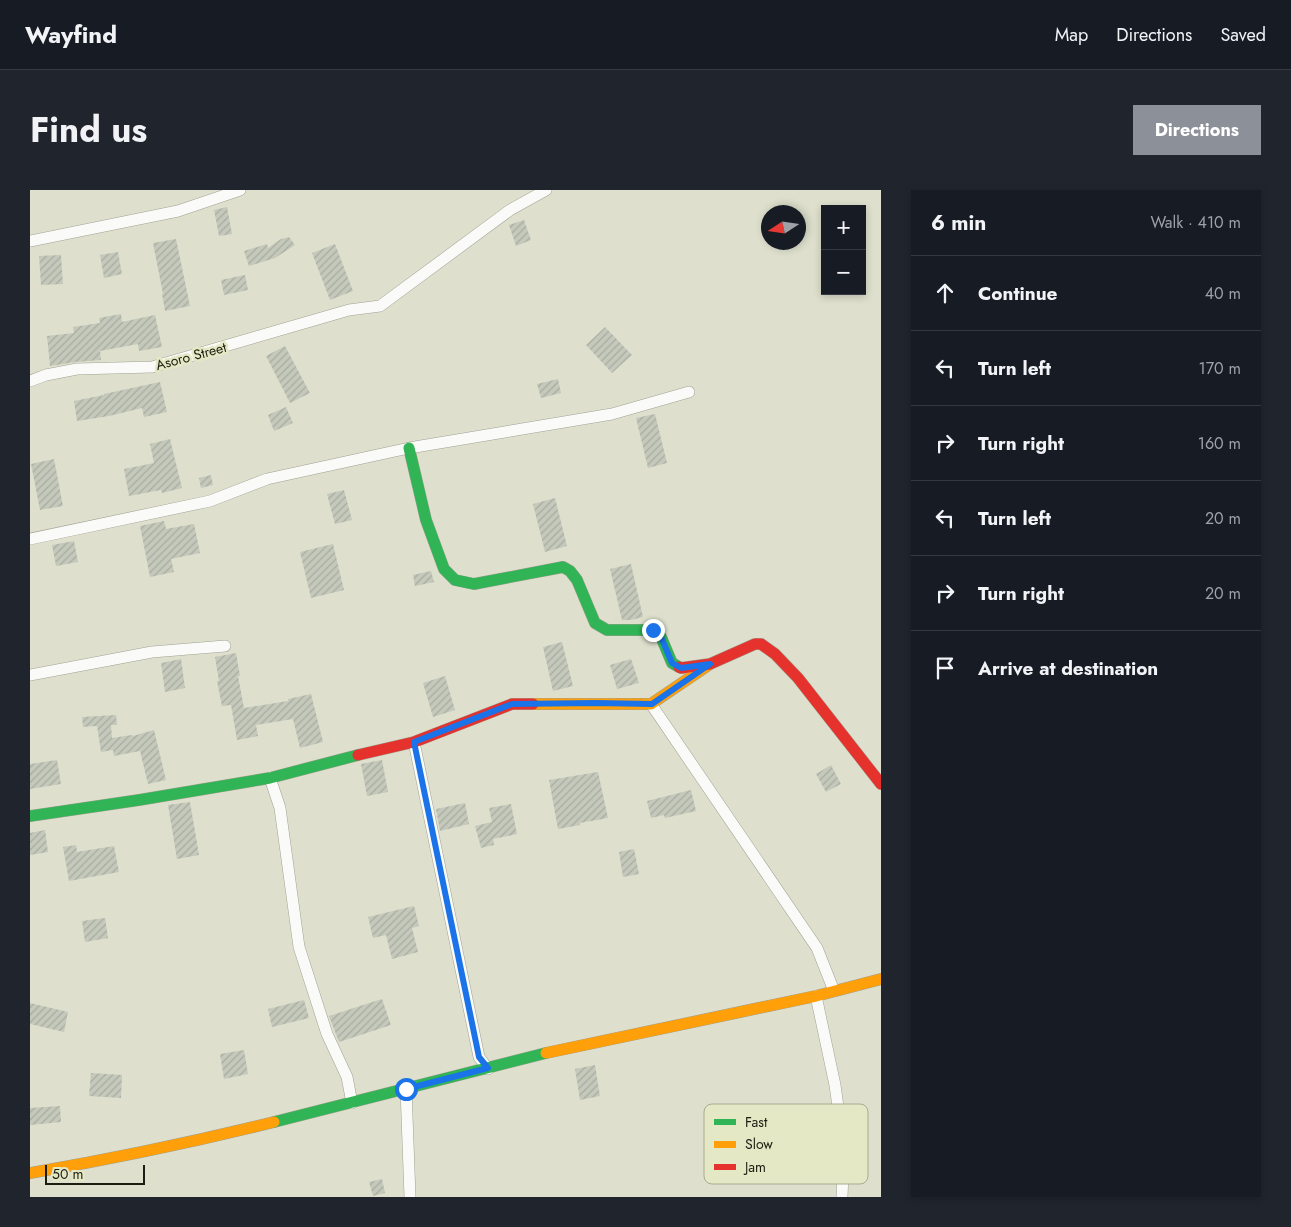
<!DOCTYPE html>
<meta charset="utf-8">
<style>
:root{--surface:#171b24;--page:#20242c;--text:#f1f3f6;--muted:#9ea1a6;--line:#363941;--accent:#8c9099}
body{margin:0;font-family:Jost,sans-serif;background:var(--page);color:var(--text)}
.controls{position:absolute;right:15px;top:15px;display:grid;overflow:hidden;border-radius:0px;box-shadow:0 2px 8px #0003}
.controls button{width:45px;height:45px;display:grid;place-items:center;padding:0;border:0;border-bottom:1px solid var(--line);background:var(--surface);color:var(--text);font:25px sans-serif}
.compass{position:absolute;left:731px;top:15px;width:45px;height:45px;border-radius:50%;background:var(--surface);box-shadow:0 2px 8px #0003;rotate:258deg}
.scale{position:absolute;left:15px;bottom:12px;width:100px;box-sizing:border-box;padding-left:5px;border:2px solid #1c1d10;border-top:0;font-size:14px;line-height:18px;white-space:nowrap;color:#1c1d10;-webkit-text-stroke:4px #e4e8c5;paint-order:stroke}
.stop{position:absolute;width:15px;height:15px;margin:-11px;border:4px solid #1a73e8;border-radius:50%;background:#fff}
.stop.end{background:#1a73e8;border-color:#fff;box-shadow:0 1px 5px #0008}
.list{margin:0;padding:0;list-style:none}
h2{display:flex;justify-content:space-between;align-items:center;height:65px;margin:0;padding:0 20px;font-size:21px}
h2 small{font-size:16px;font-weight:400;color:var(--muted)}
.list li{display:grid;grid-template-columns:32px 1fr auto;gap:15px;align-items:center;box-sizing:border-box;height:75px;padding:0 20px;border-top:1px solid var(--line)}
.list b{display:block;font-size:19px;white-space:nowrap}
.list em{font-size:16px;font-style:normal;color:var(--muted)}
.icon{flex:none;width:28px;height:28px;fill:none;stroke:currentColor;stroke-width:2;stroke-linecap:round;stroke-linejoin:round}
.map{position:relative;flex:none;width:851px;height:1007px;overflow:hidden;border-radius:0px}
header{display:flex;align-items:center;gap:30px;box-sizing:border-box;height:70px;padding:0 25px;background:var(--surface);border-bottom:1px solid var(--line)}
header strong{font-size:24px}
nav{display:flex;gap:28px;margin-inline-start:auto;font-size:18px}
.intro{display:flex;align-items:center;justify-content:space-between;box-sizing:border-box;height:120px;padding:0 30px}
h1{margin:0;font-size:35px}
.button{padding:12px 22px;border-radius:0px;background:var(--accent);color:#fff;font-size:18px;font-weight:700}
main{display:flex;gap:30px;padding:0 30px}
aside{flex:1;background:var(--surface);border-radius:0px;box-shadow:0 2px 8px #0003}
.map>svg:first-child{display:block}
.building{fill:url(#building-hatch)}
.lines{fill:none;stroke-linecap:round;stroke-linejoin:round}
.street-casing{stroke:#a0a193;stroke-width:12}
.fast-casing{stroke:#a0a193;stroke-width:12}
.slow-casing{stroke:#a0a193;stroke-width:12}
.jam-casing{stroke:#a0a193;stroke-width:12}
.street{stroke:#fafaf8;stroke-width:11}
.fast{stroke:#30b455;stroke-width:11}
.slow{stroke:#ff9f0a;stroke-width:11}
.jam{stroke:#e5322d;stroke-width:11}
.route{stroke:#1a73e8;stroke-width:6}
.labels{text-anchor:middle;dominant-baseline:central;stroke-width:5;stroke-linejoin:round;paint-order:stroke}
.street-label{font-size:14px;fill:#1c1d10;stroke:#e4e8c5}
.key{fill:#e4e8c5;stroke:#a8ab8f;stroke-width:1}
.key-label{font-size:14px;fill:#1c1d10}
</style>
<header>
<strong>Wayfind</strong>
<nav><a>Map</a><a>Directions</a><a>Saved</a></nav>
</header>
<div class="intro"><h1>Find us</h1><a class="button">Directions</a></div>
<main>
<div class="map">
<svg width="851" height="1007" viewBox="0 0 851 1007">
<defs>
<pattern id="building-hatch" width="6" height="6" patternUnits="userSpaceOnUse" patternTransform="scale(1.25)"><rect width="6" height="6" fill="#c4c9bb"/><path d="M-1 1l2-2M0 6l6-6M5 7l2-2" fill="none" stroke="#a8aca0"/></pattern>
</defs>
<rect width="100%" height="100%" fill="#dee0cd"/>
<!-- building -->
<g class="building">
<path d="M 197,17 L 202,44 L 189,46 L 184,20 Z"/>
<path d="M 494,30 L 501,50 L 486,56 L 479,35 Z"/>
<path d="M 259,47 L 265,55 L 245,68 L 219,76 L 214,61 L 237,54 L 238,58 L 251,49 Z"/>
<path d="M 146,49 L 160,116 L 135,121 L 132,104 L 133,104 L 123,53 Z"/>
<path d="M 305,54 L 323,101 L 300,110 L 282,63 Z"/>
<path d="M 88,62 L 92,84 L 74,88 L 70,65 Z"/>
<path d="M 31,65 L 33,94 L 11,95 L 9,66 Z"/>
<path d="M 215,85 L 218,100 L 194,105 L 191,90 Z"/>
<path d="M 91,124 L 92,132 L 125,125 L 132,157 L 109,161 L 108,154 L 70,161 L 71,170 L 46,172 L 20,176 L 17,146 L 44,143 L 43,137 L 70,133 L 69,128 Z"/>
<path d="M 575,137 L 602,165 L 582,183 L 556,155 Z"/>
<path d="M 255,156 L 280,203 L 260,213 L 236,166 Z"/>
<path d="M 528,189 L 531,203 L 511,208 L 507,194 Z"/>
<path d="M 130,192 L 137,222 L 114,227 L 112,218 L 79,226 L 47,231 L 44,211 L 74,205 L 74,204 Z"/>
<path d="M 256,217 L 263,233 L 244,241 L 238,225 Z"/>
<path d="M 625,224 L 637,273 L 618,278 L 606,228 Z"/>
<path d="M 140,249 L 152,298 L 132,303 L 131,300 L 99,306 L 94,279 L 124,273 L 120,254 Z"/>
<path d="M 24,269 L 33,316 L 10,320 L 1,274 Z"/>
<path d="M 181,285 L 183,295 L 171,298 L 169,288 Z"/>
<path d="M 314,300 L 322,330 L 305,334 L 297,304 Z"/>
<path d="M 525,308 L 537,356 L 515,362 L 503,314 Z"/>
<path d="M 134,331 L 136,339 L 164,334 L 170,363 L 141,369 L 144,382 L 120,387 L 110,336 Z"/>
<path d="M 44,351 L 48,372 L 26,376 L 22,355 Z"/>
<path d="M 303,354 L 314,400 L 281,408 L 270,362 Z"/>
<path d="M 601,374 L 613,427 L 601,430 L 592,430 L 580,379 Z"/>
<path d="M 401,381 L 404,392 L 385,396 L 383,385 Z"/>
<path d="M 532,452 L 543,496 L 523,501 L 513,457 Z"/>
<path d="M 206,463 L 210,486 L 208,486 L 214,518 L 258,511 L 258,509 L 281,504 L 293,552 L 270,558 L 263,529 L 226,535 L 228,546 L 207,550 L 201,515 L 192,516 L 187,491 L 189,491 L 185,467 Z"/>
<path d="M 151,469 L 155,498 L 135,502 L 131,473 Z"/>
<path d="M 601,469 L 609,493 L 587,499 L 580,475 Z"/>
<path d="M 415,486 L 425,520 L 403,527 L 393,493 Z"/>
<path d="M 86,525 L 87,535 L 81,535 L 82,548 L 102,545 L 103,546 L 124,540 L 136,590 L 118,594 L 110,561 L 84,566 L 83,560 L 71,562 L 67,536 L 53,537 L 52,527 Z"/>
<path d="M 27,570 L 31,594 L 0,599 L 0,574 Z"/>
<path d="M 352,570 L 358,602 L 337,606 L 331,574 Z"/>
<path d="M 801,575 L 811,594 L 796,602 L 786,584 Z"/>
<path d="M 568,582 L 578,628 L 550,633 L 550,635 L 528,639 L 519,590 Z"/>
<path d="M 661,600 L 666,621 L 635,628 L 634,625 L 621,628 L 617,611 Z"/>
<path d="M 160,612 L 169,665 L 147,669 L 138,615 Z"/>
<path d="M 435,613 L 439,634 L 410,641 L 406,619 Z"/>
<path d="M 481,614 L 487,644 L 463,649 L 464,655 L 451,658 L 445,636 L 462,632 L 459,618 Z"/>
<path d="M 15,640 L 18,662 L 0,665 L 0,643 Z"/>
<path d="M 46,655 L 47,662 L 84,656 L 89,682 L 39,691 L 33,657 Z"/>
<path d="M 604,659 L 609,684 L 593,687 L 589,662 Z"/>
<path d="M 384,716 L 389,736 L 382,738 L 388,762 L 362,769 L 356,745 L 343,748 L 338,727 Z"/>
<path d="M 75,728 L 78,748 L 55,752 L 52,731 Z"/>
<path d="M 352,809 L 361,835 L 309,852 L 299,826 Z"/>
<path d="M 274,810 L 279,828 L 242,837 L 238,819 Z"/>
<path d="M 0,813 L 38,822 L 34,842 L 0,834 Z"/>
<path d="M 214,860 L 218,884 L 194,889 L 190,864 Z"/>
<path d="M 565,875 L 570,906 L 550,910 L 545,879 Z"/>
<path d="M 61,883 L 92,885 L 91,908 L 59,906 Z"/>
<path d="M 30,916 L 31,932 L 0,935 L 0,918 Z"/>
<path d="M 352,989 L 355,1003 L 343,1006 L 339,992 Z"/>
</g>
<g class="lines">
<defs>
<g id="street">
<path d="M 0,51 L 148,21 L 210,0"/>
<path d="M 0,191 L 16,185 L 47,179 L 122,177 L 319,120 L 350,116 L 480,20 L 516,0"/>
<path d="M 0,349 L 180,311 L 237,289 L 379,258 L 582,224 L 659,202"/>
<path d="M 0,485 L 122,462 L 195,456"/>
<path d="M 621,514 L 787,758 L 804,801"/>
<path d="M 384,552 L 449,867 L 458,879"/>
<path d="M 240,588 L 250,618 L 269,757 L 297,844 L 317,887 L 322,913"/>
<path d="M 786,806 L 805,895 L 814,961 L 812,1007"/>
<path d="M 376,899 L 380,1007"/>
</g>
<g id="fast">
<path d="M 379,258 L 396,330 L 414,379 L 425,390 L 444,394 L 533,377 L 540,381 L 547,390 L 565,433 L 577,440 L 623,440 L 631,447 L 642,473 L 649,477"/>
<path d="M 0,626 L 109,610 L 240,588 L 328,565"/>
<path d="M 244,932 L 516,863"/>
</g>
<g id="slow">
<path d="M 503,514 L 621,514 L 680,474"/>
<path d="M 516,863 L 786,806 L 851,789"/>
<path d="M 0,983 C 82,969 163,952 244,932"/>
</g>
<g id="jam">
<path d="M 649,477 L 651,478 L 680,474 L 725,454 L 731,454 L 745,464 L 768,488 L 851,594"/>
<path d="M 328,565 L 384,552 L 482,514 L 503,514"/>
</g>
</defs>
<!-- street casing -->
<use href="#street" class="street-casing"/>
<!-- fast casing -->
<use href="#fast" class="fast-casing"/>
<!-- slow casing -->
<use href="#slow" class="slow-casing"/>
<!-- jam casing -->
<use href="#jam" class="jam-casing"/>
<!-- street -->
<use href="#street" class="street"/>
<!-- fast -->
<use href="#fast" class="fast"/>
<!-- slow -->
<use href="#slow" class="slow"/>
<!-- jam -->
<use href="#jam" class="jam"/>
</g>
<g class="lines">
<!-- route -->
<path class="route" d="M 376,899 L 458,878 L 449,867 L 384,552 L 482,514 L 566,513 L 622,514 L 680,474 L 651,478 L 642,473 L 631,447 L 623,440"/>
</g>
<g class="labels">
<!-- street labels -->
<g class="street-label">
<text transform="translate(161 166) rotate(-15)">Asoro Street</text>
</g>
</g>
<!-- legend -->
<rect x="674" y="914" width="164" height="80" rx="8" class="key"/>
<rect x="684" y="929" width="22" height="6" fill="#30b455"/>
<rect x="684" y="951" width="22" height="7" fill="#ff9f0a"/>
<rect x="684" y="974" width="22" height="6" fill="#e5322d"/>
<g class="key-label">
<text x="715" y="937">Fast</text>
<text x="715" y="959">Slow</text>
<text x="715" y="982">Jam</text>
</g>
</svg>
<div class="controls">
<button>+</button>
<button>−</button>
</div>
<svg class="compass" viewBox="-18 -18 36 36"><path d="M0-13l5 13h-10z" fill="#e53935"/><path d="M0 13l5-13h-10z" fill="#9ea1a6"/></svg>
<div class="scale">50 m</div>
<div class="stop" style="left:376px;top:899px"></div>
<div class="stop end" style="left:623px;top:440px"></div>
</div>
<aside>
<h2>6 min<small>Walk · 410 m</small></h2>
<ul class="list">
<li><svg class="icon" aria-label="ahead" viewBox="0 0 24 24"><path d="M12 20V5M6 11l6-6 6 6"/></svg><div><b>Continue</b></div><em>40 m</em></li>
<li><svg class="icon" aria-label="left" viewBox="0 0 24 24"><path d="M17 20v-9H6M10 6l-5 5 5 5"/></svg><div><b>Turn left</b></div><em>170 m</em></li>
<li><svg class="icon" aria-label="right" viewBox="0 0 24 24"><path d="M7 20v-9h11M14 6l5 5-5 5"/></svg><div><b>Turn right</b></div><em>160 m</em></li>
<li><svg class="icon" aria-label="left" viewBox="0 0 24 24"><path d="M17 20v-9H6M10 6l-5 5 5 5"/></svg><div><b>Turn left</b></div><em>20 m</em></li>
<li><svg class="icon" aria-label="right" viewBox="0 0 24 24"><path d="M7 20v-9h11M14 6l5 5-5 5"/></svg><div><b>Turn right</b></div><em>20 m</em></li>
<li><svg class="icon" aria-label="arrive" viewBox="0 0 24 24"><path d="M6 21V4h12l-3 4 3 4H6"/></svg><div><b>Arrive at destination</b></div></li>
</ul>
</aside>
</main>
